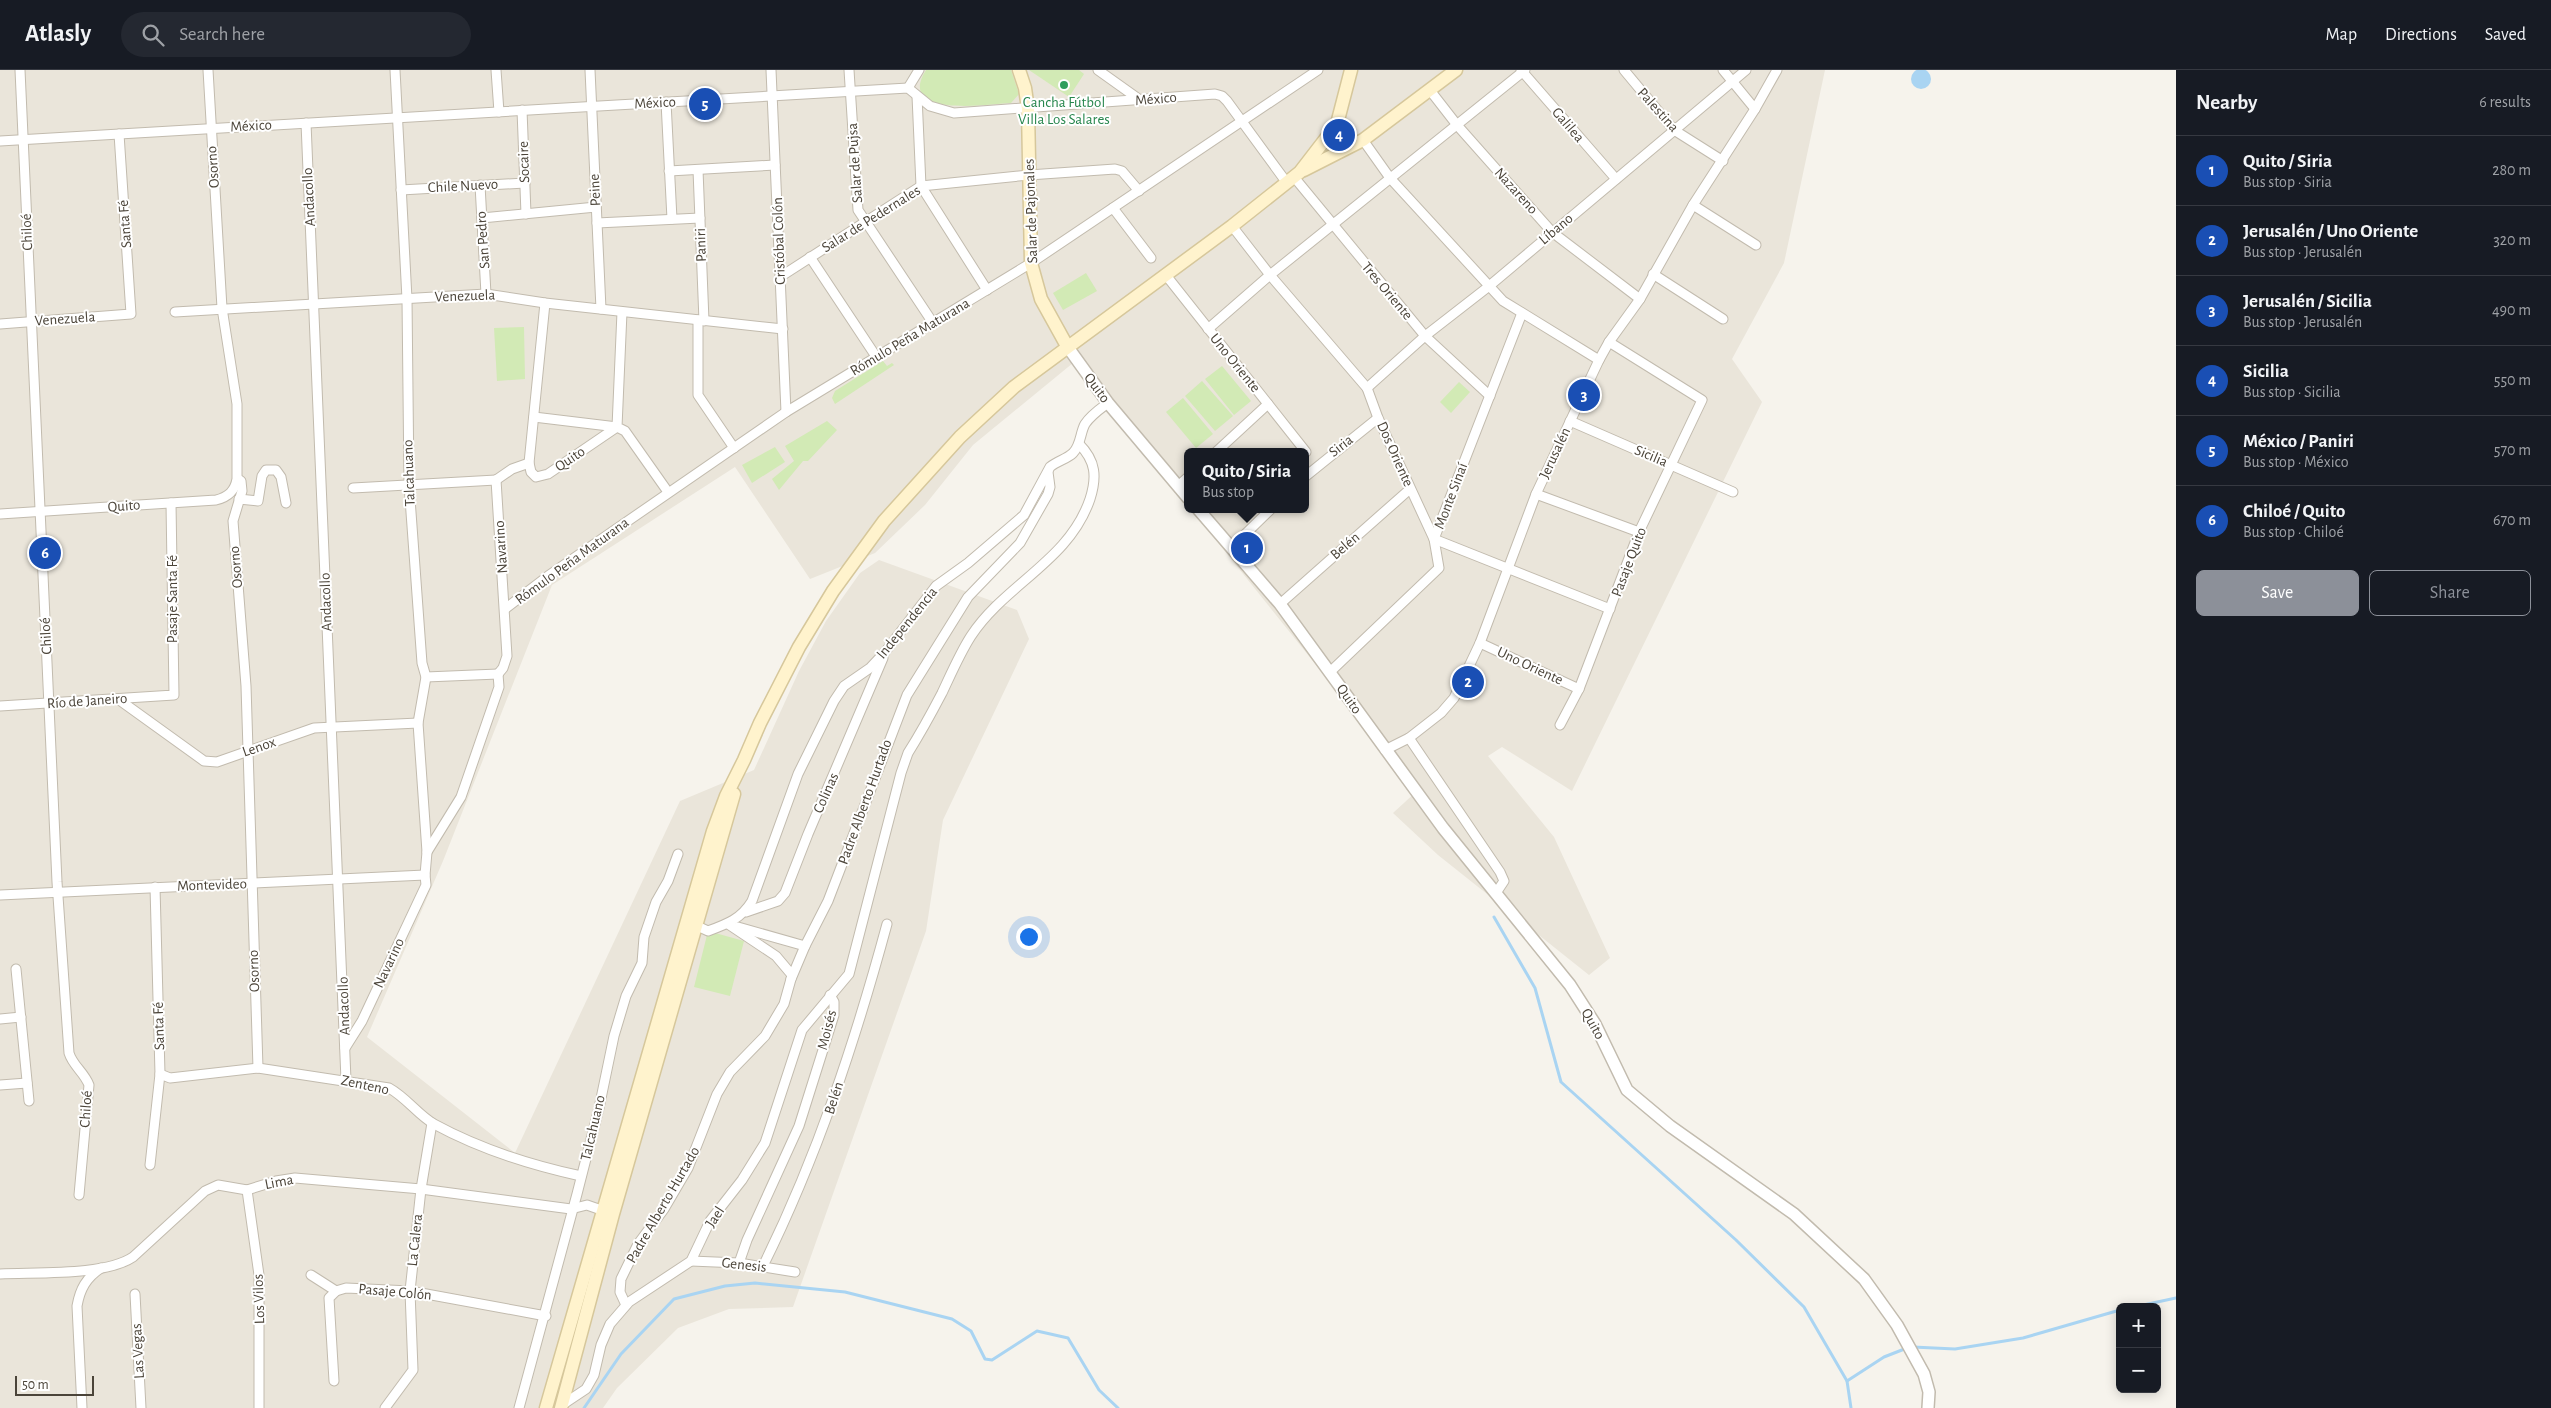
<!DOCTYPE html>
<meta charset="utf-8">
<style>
:root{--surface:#171b24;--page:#242831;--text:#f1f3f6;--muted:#9ea1a6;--line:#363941;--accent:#8c9099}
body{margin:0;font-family:"Alegreya Sans",sans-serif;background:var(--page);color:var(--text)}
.controls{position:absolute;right:15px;bottom:15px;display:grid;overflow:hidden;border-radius:8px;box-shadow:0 2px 12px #0003}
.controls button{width:45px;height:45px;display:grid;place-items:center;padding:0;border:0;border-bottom:1px solid var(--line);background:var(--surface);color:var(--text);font:25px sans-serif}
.scale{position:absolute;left:15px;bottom:12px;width:79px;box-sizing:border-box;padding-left:5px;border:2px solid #4b4439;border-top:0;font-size:14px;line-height:18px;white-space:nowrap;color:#4b4439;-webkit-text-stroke:4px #fff;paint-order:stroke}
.you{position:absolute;left:1028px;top:866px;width:18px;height:18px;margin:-12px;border:4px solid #fff;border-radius:50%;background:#1a73e8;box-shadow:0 0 0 8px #1a73e833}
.badge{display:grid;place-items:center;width:32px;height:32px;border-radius:50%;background:var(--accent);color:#fff;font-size:16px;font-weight:700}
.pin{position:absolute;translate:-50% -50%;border:2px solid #fff;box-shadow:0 1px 5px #0006}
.popup{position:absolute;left:1184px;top:378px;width:125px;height:65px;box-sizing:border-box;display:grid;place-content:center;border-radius:8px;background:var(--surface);filter:drop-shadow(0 1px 4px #0005);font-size:16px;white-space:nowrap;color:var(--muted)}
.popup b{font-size:19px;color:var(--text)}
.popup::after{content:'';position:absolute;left:50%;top:100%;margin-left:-10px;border:10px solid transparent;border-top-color:var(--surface)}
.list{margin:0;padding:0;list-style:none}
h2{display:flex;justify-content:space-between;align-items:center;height:65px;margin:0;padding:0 20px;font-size:21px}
h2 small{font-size:16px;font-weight:400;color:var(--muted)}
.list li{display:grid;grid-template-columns:32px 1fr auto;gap:15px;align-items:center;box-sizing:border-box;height:70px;padding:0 20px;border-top:1px solid var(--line)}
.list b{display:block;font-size:19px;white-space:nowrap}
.list p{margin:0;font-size:16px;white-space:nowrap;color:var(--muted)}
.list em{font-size:16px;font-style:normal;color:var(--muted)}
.actions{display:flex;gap:10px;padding:15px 20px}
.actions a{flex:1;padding:11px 0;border:1px solid var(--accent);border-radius:8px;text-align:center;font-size:18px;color:var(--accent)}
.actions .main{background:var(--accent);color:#fff}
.icon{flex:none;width:28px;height:28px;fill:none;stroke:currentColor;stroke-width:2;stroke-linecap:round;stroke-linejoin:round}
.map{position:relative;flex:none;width:2176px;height:1338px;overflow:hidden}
header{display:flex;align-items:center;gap:30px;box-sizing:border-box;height:70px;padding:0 25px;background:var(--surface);border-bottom:1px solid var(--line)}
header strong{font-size:24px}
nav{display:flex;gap:28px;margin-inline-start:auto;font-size:18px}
.search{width:350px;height:45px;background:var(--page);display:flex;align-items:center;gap:12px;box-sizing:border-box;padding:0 18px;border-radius:28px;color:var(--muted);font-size:19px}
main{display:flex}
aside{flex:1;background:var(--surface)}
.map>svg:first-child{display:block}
.residential{fill:#eae5da}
.green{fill:#d2eab5}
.water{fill:#a9d4f2}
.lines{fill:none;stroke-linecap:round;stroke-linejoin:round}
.stream{stroke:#a9d4f2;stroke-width:3}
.minor-casing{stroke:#c2bbae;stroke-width:11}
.tertiary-casing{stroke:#c2bbae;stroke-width:14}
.secondary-casing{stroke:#d6c79b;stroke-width:15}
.minor{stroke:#fff;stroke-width:9}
.tertiary{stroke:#fff;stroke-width:11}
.secondary{stroke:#fff3cd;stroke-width:12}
.leisure-dot{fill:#2e9e5b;stroke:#fff;stroke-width:2}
.labels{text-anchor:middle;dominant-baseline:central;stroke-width:4;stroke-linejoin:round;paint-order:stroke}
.street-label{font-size:15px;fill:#4b4439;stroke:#fff}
.leisure-label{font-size:15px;fill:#27864d;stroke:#fff}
</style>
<header>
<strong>Atlasly</strong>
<div class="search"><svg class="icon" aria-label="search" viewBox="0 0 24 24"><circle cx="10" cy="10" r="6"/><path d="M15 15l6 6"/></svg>Search here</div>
<nav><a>Map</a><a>Directions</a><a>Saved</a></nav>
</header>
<main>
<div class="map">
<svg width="2176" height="1338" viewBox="0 0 2176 1338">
<rect width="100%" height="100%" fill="#f6f3ec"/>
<!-- residential -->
<path class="residential" d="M 0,0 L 1825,0 L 1784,193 L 1732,289 L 1762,332 L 1572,721 L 1502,677 L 1488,686 L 1554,767 L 1610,888 L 1589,905 L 1438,785 L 1393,743 L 1417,721 L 1191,439 L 1306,439 L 1306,382 L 1188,382 L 1188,436 L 1073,293 L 973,375 L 925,435 L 875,483 L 810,509 L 735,397 L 552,515 L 443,791 L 367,967 L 515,1083 L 680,731 L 754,700 L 799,601 L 826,551 L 860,503 L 879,490 L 1017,540 L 1029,569 L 943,750 L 926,861 L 793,1237 L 729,1239 L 678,1258 L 617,1318 L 603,1338 L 0,1338 Z"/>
<!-- green -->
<g class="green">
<path d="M 926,0 L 1011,0 L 1019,24 L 1011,33 C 990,34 895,49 926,0 Z"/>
<path d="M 1029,0 L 1079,0 L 1084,4 L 1069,27 Z"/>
<path d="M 1086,203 L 1097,221 L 1063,240 L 1053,223 Z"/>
<path d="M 524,257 L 525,309 L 497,311 L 494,258 Z"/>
<path d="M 883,291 L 887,296 L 892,293 L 894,295 L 835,334 L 832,328 L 835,321 Z"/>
<path d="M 1222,296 L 1251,331 L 1234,345 L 1205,309 Z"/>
<path d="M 1202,311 L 1233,346 L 1215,361 L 1185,326 Z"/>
<path d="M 1459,312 L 1470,322 L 1451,343 L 1440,332 Z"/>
<path d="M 1183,328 L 1213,364 L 1196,378 L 1166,342 Z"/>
<path d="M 827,351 L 837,360 L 808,391 L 803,391 L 779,420 L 772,409 L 794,391 L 785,376 Z"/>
<path d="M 775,377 L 785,392 L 752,413 L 742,395 Z"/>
<path d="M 708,861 L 744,871 L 730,926 L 694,917 Z"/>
</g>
<!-- water -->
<circle class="water" cx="1921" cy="9" r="10"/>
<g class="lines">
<!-- stream -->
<g class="stream">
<path d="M 1494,847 L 1535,918 L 1561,1012 L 1736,1170 L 1804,1237 L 1847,1311 L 1851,1338"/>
<path d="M 2134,1237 L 2176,1228"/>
<path d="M 1913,1277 L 1955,1279 L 2023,1268 L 2120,1240"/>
<path d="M 1847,1311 L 1884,1287 L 1907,1278"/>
<path d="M 584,1338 L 621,1284 L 674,1229 L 725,1216 L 755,1213 L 845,1222 L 952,1249 L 971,1261 L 985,1289 L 992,1290 L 1037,1261 L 1068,1268 L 1099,1320 L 1118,1338"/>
</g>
<defs>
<g id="minor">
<path d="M 20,0 L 57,812 L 69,983 C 73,996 84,1002 89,1015 L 79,1125"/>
<path d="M 496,0 L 499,42"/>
<path d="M 590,0 L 601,239"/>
<path d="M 771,0 L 786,342"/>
<path d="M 849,0 L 858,140 L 933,253"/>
<path d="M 1098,0 L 1140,30"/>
<path d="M 1521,0 L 1616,109"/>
<path d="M 1624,0 L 1674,60 L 1723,91"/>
<path d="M 1723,0 L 1755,39"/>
<path d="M 908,18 L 919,0"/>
<path d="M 1429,19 L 1457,55 L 1552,162 L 1640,229"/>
<path d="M 917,26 L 921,116 L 987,220"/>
<path d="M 666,32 L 672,149"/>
<path d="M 522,40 L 526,144"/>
<path d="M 306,53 L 346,1010"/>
<path d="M 1363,70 L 1390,108 L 1503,231 L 1599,290"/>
<path d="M 0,71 L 908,18 L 930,36 L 954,43 L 1215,24 L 1222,26 L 1227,31 L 1287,113"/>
<path d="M 698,100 L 704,251"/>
<path d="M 669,101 L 775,95"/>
<path d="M 1294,107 L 1425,266 L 1490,326"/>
<path d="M 480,115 L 486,224"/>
<path d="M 401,120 L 525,113"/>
<path d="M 1693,135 L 1756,175"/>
<path d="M 1113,138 L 1151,188"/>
<path d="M 482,148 L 596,137"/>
<path d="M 597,153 L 700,148"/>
<path d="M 1232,156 L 1270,205 L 1367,318 L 1378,348 L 1434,469 L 1610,539"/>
<path d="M 810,187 L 877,288"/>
<path d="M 1165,204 L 1306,382"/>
<path d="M 1653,204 L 1723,249"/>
<path d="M 780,207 L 921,116 L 1029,105 L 1115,99 L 1122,101 L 1139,121"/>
<path d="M 545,233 L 529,393 L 531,402 L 536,407 L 548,404 L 617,357"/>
<path d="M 175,242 L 486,224 L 545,233 L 783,259"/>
<path d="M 622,242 L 617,357 L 625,361 L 668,422"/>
<path d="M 698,250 L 698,325 L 734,378"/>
<path d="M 0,254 L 131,244 L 119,64"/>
<path d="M 1208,259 L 1270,205 L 1525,0"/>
<path d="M 1367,318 L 1425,266 L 1488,217 L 1746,0"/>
<path d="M 534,347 L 617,357"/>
<path d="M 1570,351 L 1733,422"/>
<path d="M 1216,382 L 1268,334"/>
<path d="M 1306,406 L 1378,348"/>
<path d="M 238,409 L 241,411 L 242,421 L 233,451 L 246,616 L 258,998"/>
<path d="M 496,410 L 507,586 L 503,598 L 498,604"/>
<path d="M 496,410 L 512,399 L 529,393"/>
<path d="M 1178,416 L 1188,407"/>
<path d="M 353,418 L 496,410"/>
<path d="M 1536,424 L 1639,462"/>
<path d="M 239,429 L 258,431 L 262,406 L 266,400 L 276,400 L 281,407 L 286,433"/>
<path d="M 0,444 L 216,430 C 228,427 235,421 237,409 L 237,334 L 222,238 L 208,0"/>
<path d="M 1231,478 L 1271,439"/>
<path d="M 1280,534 L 1410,419"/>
<path d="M 505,539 L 548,506 L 786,342 L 1031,193 L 1318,0"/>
<path d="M 1480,573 L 1579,619"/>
<path d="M 1330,602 L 1439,498 L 1434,469 L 1522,243"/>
<path d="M 426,607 L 498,604"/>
<path d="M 118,629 L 204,691 L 217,692 L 314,658 L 418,653"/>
<path d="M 0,636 L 174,625 L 171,433"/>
<path d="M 1560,655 L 1579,619 L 1639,462 L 1702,330 L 1609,272"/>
<path d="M 1409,668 L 1500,802 L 1504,811 L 1496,823"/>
<path d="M 1385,680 L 1409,668 L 1441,643 L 1454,628 L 1480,573 L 1536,424 L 1599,290 L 1609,272 L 1640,229 L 1693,135 L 1755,39 L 1777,0"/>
<path d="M 427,782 L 461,727 L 499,617 L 498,604"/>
<path d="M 0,825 L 425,805"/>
<path d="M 746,842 L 778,831 L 785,823 L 808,764 L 883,588"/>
<path d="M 728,854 L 776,886 L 792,905 L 791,909"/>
<path d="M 695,855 L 708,861 C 727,854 741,849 752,831 L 798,704 L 834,631 L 844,616 L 870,598 L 885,582 L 936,516 L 968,493 L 1024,445 L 1050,397 C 1057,391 1067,389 1073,383 C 1081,375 1080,363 1085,354 C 1091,345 1100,339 1108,333"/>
<path d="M 738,857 L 805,876"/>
<path d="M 16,899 L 29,1031"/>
<path d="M 0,949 L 21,947"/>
<path d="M 345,978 L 362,951 L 426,815 L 425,805 L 427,782 L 418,653 L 426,607 L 422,593 L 409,415 L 407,229 L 395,0"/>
<path d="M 160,1004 L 170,1008 L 258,998 L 389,1018 C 407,1028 418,1045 434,1054 C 480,1079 530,1095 581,1106"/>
<path d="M 0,1015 L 27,1013"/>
<path d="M 150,1095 L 160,1004 L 155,817"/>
<path d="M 247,1120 L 259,1205 L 259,1338"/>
<path d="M 691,1191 L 739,1193 L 795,1202"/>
<path d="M 739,1193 L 747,1170 L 799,1056 L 834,945 L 834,932 L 830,925"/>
<path d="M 763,1196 C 817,1087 855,972 887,854"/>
<path d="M 0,1204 C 36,1202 105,1206 133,1187 L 205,1121 L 218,1115 L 247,1120 L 276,1111 L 295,1108 L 421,1119 L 571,1139 L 587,1135 L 607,1142"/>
<path d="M 311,1205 L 336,1221"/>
<path d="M 135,1224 L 141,1338"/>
<path d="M 626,1235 L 620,1222 L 621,1209 L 638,1174 L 664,1139 L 688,1098 L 717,1024 L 730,1002 L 765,966 L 784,934 L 791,909 L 805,876 L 828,831 L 907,625 L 968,527 L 1020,473 L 1048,424 L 1050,417 L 1048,402"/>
<path d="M 334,1311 L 329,1228 L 336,1221 L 346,1218 L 410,1221 L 546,1246"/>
<path d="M 562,1335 L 586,1319 L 594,1305 L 601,1275 L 610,1254 L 629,1232 L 691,1191 L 710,1151 L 742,1110 L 765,1073 L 802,960 L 849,904 L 901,703 L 908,683 C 920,664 931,644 942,623 C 951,604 960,583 971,566 C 1005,514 1069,491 1090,429 C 1097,407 1096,391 1079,374"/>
<path d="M 82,1338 L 77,1236 C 80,1219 86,1208 101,1198"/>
<path d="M 385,1338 L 413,1300 L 410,1221 L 421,1119 L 432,1053"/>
<path d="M 519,1338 L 577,1124 L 599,1038 L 614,966 L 626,926 L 642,893 L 644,867 L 656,832 L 668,811 L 678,784"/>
</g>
<g id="tertiary">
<path d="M 1067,276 L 1108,333 L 1188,428"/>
<path d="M 1198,439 L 1280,534 L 1443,758 L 1570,915 L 1595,954 L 1627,1020 L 1670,1056 L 1794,1144 L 1864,1209 L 1897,1255 L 1924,1304 L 1929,1322 L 1928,1338"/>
</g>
<g id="secondary">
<path d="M 1019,0 L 1025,18 L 1028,39 L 1031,193 L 1041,229 L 1067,276"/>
<path d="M 1304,100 L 1363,70 L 1456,0"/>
<path d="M 546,1338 L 713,761 L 726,726 L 744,690 L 760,653 L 799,577 L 833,521 L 884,451 L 960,367 L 1014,317 L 1232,156 L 1300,102 L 1337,54 L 1351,0"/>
<path d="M 561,1338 L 613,1144 L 734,724"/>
</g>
</defs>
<!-- minor casing -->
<use href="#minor" class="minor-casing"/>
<!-- tertiary casing -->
<use href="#tertiary" class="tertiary-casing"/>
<!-- secondary casing -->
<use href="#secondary" class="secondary-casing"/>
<!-- minor -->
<use href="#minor" class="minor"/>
<!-- tertiary -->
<use href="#tertiary" class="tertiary"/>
<!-- secondary -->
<use href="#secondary" class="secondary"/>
</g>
<!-- markers -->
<circle class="leisure-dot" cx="1064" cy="15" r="5"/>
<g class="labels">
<!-- street labels -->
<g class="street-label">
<text transform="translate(1156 29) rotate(-5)">México</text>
<text transform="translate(655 33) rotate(-3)">México</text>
<text transform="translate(1658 40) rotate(48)">Palestina</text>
<text transform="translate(1568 55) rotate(49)">Galilea</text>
<text transform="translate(251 56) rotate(-3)">México</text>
<text transform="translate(524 92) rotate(-92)">Socaire</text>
<text transform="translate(855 93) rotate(-94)">Salar de Pujsa</text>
<text transform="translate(213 97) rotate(-94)">Osorno</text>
<text transform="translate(463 116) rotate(-3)">Chile Nuevo</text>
<text transform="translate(595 120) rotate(-93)">Peine</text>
<text transform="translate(1516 121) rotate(48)">Nazareno</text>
<text transform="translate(309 127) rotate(-93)">Andacollo</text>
<text transform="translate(1031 141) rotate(-92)">Salar de Pajonales</text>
<text transform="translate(871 149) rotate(-32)">Salar de Pedernales</text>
<text transform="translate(125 154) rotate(-94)">Santa Fé</text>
<text transform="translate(1556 159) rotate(-40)">Líbano</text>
<text transform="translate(27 162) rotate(-92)">Chiloé</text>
<text transform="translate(483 170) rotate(-94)">San Pedro</text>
<text transform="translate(779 171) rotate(-92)">Cristóbal Colón</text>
<text transform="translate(701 175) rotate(-92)">Paniri</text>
<text transform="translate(1387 221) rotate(50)">Tres Oriente</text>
<text transform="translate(465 226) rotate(-2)">Venezuela</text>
<text transform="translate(65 249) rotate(-4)">Venezuela</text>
<text transform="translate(910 267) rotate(-31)">Rómulo Peña Maturana</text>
<text transform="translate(1235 293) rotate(51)">Uno Oriente</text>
<text transform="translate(1097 318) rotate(53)">Quito</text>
<text transform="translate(1341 376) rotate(-38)">Siria</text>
<text transform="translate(1555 383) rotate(-65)">Jerusalén</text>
<text transform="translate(1395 384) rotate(66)">Dos Oriente</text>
<text transform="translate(1651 386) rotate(23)">Sicilia</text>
<text transform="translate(570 389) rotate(-34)">Quito</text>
<text transform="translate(409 403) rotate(-92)">Talcahuano</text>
<text transform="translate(1451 426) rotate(-69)">Monte Sinaí</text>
<text transform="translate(124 436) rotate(-4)">Quito</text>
<text transform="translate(1345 476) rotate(-41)">Belén</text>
<text transform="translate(501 477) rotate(-94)">Navarino</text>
<text transform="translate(572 491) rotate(-36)">Rómulo Peña Maturana</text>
<text transform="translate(1629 492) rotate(-69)">Pasaje Quito</text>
<text transform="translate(236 497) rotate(-95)">Osorno</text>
<text transform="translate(172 529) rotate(-90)">Pasaje Santa Fé</text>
<text transform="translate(326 532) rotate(-92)">Andacollo</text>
<text transform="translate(907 553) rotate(-51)">Independencia</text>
<text transform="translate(46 566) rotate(-93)">Chiloé</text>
<text transform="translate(1530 596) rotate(25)">Uno Oriente</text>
<text transform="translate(1349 629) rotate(55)">Quito</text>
<text transform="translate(87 631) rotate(-4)">Río de Janeiro</text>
<text transform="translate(259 677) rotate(-19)">Lenox</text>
<text transform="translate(826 723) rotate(-66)">Colinas</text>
<text transform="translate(865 732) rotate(-70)">Padre Alberto Hurtado</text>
<text transform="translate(212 815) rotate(-2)">Montevideo</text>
<text transform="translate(389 893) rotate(-65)">Navarino</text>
<text transform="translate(254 901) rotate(-92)">Osorno</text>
<text transform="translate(344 936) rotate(-92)">Andacollo</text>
<text transform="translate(1593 954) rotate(61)">Quito</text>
<text transform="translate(159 956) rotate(-92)">Santa Fé</text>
<text transform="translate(827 960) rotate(-76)">Moisés</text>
<text transform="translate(365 1015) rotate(12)">Zenteno</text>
<text transform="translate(834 1028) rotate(-72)">Belén</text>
<text transform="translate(86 1039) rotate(-86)">Chiloé</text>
<text transform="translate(593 1058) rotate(-77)">Talcahuano</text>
<text transform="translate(279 1112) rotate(-11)">Lima</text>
<text transform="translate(663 1135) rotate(-60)">Padre Alberto Hurtado</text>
<text transform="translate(715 1147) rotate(-57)">Jael</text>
<text transform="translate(415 1170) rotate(-84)">La Calera</text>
<text transform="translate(744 1195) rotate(6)">Genesis</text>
<text transform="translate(395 1222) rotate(5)">Pasaje Colón</text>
<text transform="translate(259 1229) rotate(-92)">Los Vilos</text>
<text transform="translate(138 1281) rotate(-93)">Las Vegas</text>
</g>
<!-- leisure labels -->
<g class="leisure-label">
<text x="1064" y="32">Cancha Fútbol<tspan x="1064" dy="17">Villa Los Salares</tspan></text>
</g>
</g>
</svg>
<div class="controls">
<button>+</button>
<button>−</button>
</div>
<div class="scale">50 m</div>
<div class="you"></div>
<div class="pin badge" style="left:1247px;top:478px;background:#1a4fb4">1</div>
<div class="popup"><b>Quito / Siria</b>Bus stop</div>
<div class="pin badge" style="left:1468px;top:612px;background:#1a4fb4">2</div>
<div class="pin badge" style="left:1584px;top:325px;background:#1a4fb4">3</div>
<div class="pin badge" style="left:1339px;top:65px;background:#1a4fb4">4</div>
<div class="pin badge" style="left:705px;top:34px;background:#1a4fb4">5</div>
<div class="pin badge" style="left:45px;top:483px;background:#1a4fb4">6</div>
</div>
<aside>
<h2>Nearby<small>6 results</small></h2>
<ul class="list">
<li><span class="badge" style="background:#1a4fb4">1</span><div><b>Quito / Siria</b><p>Bus stop · Siria</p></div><em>280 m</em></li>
<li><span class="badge" style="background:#1a4fb4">2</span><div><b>Jerusalén / Uno Oriente</b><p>Bus stop · Jerusalén</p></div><em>320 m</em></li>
<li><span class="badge" style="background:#1a4fb4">3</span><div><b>Jerusalén / Sicilia</b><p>Bus stop · Jerusalén</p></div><em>490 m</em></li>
<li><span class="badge" style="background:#1a4fb4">4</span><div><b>Sicilia</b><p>Bus stop · Sicilia</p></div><em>550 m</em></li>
<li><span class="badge" style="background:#1a4fb4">5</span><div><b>México / Paniri</b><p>Bus stop · México</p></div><em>570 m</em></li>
<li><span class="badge" style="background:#1a4fb4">6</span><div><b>Chiloé / Quito</b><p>Bus stop · Chiloé</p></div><em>670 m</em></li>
</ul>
<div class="actions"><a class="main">Save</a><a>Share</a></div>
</aside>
</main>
